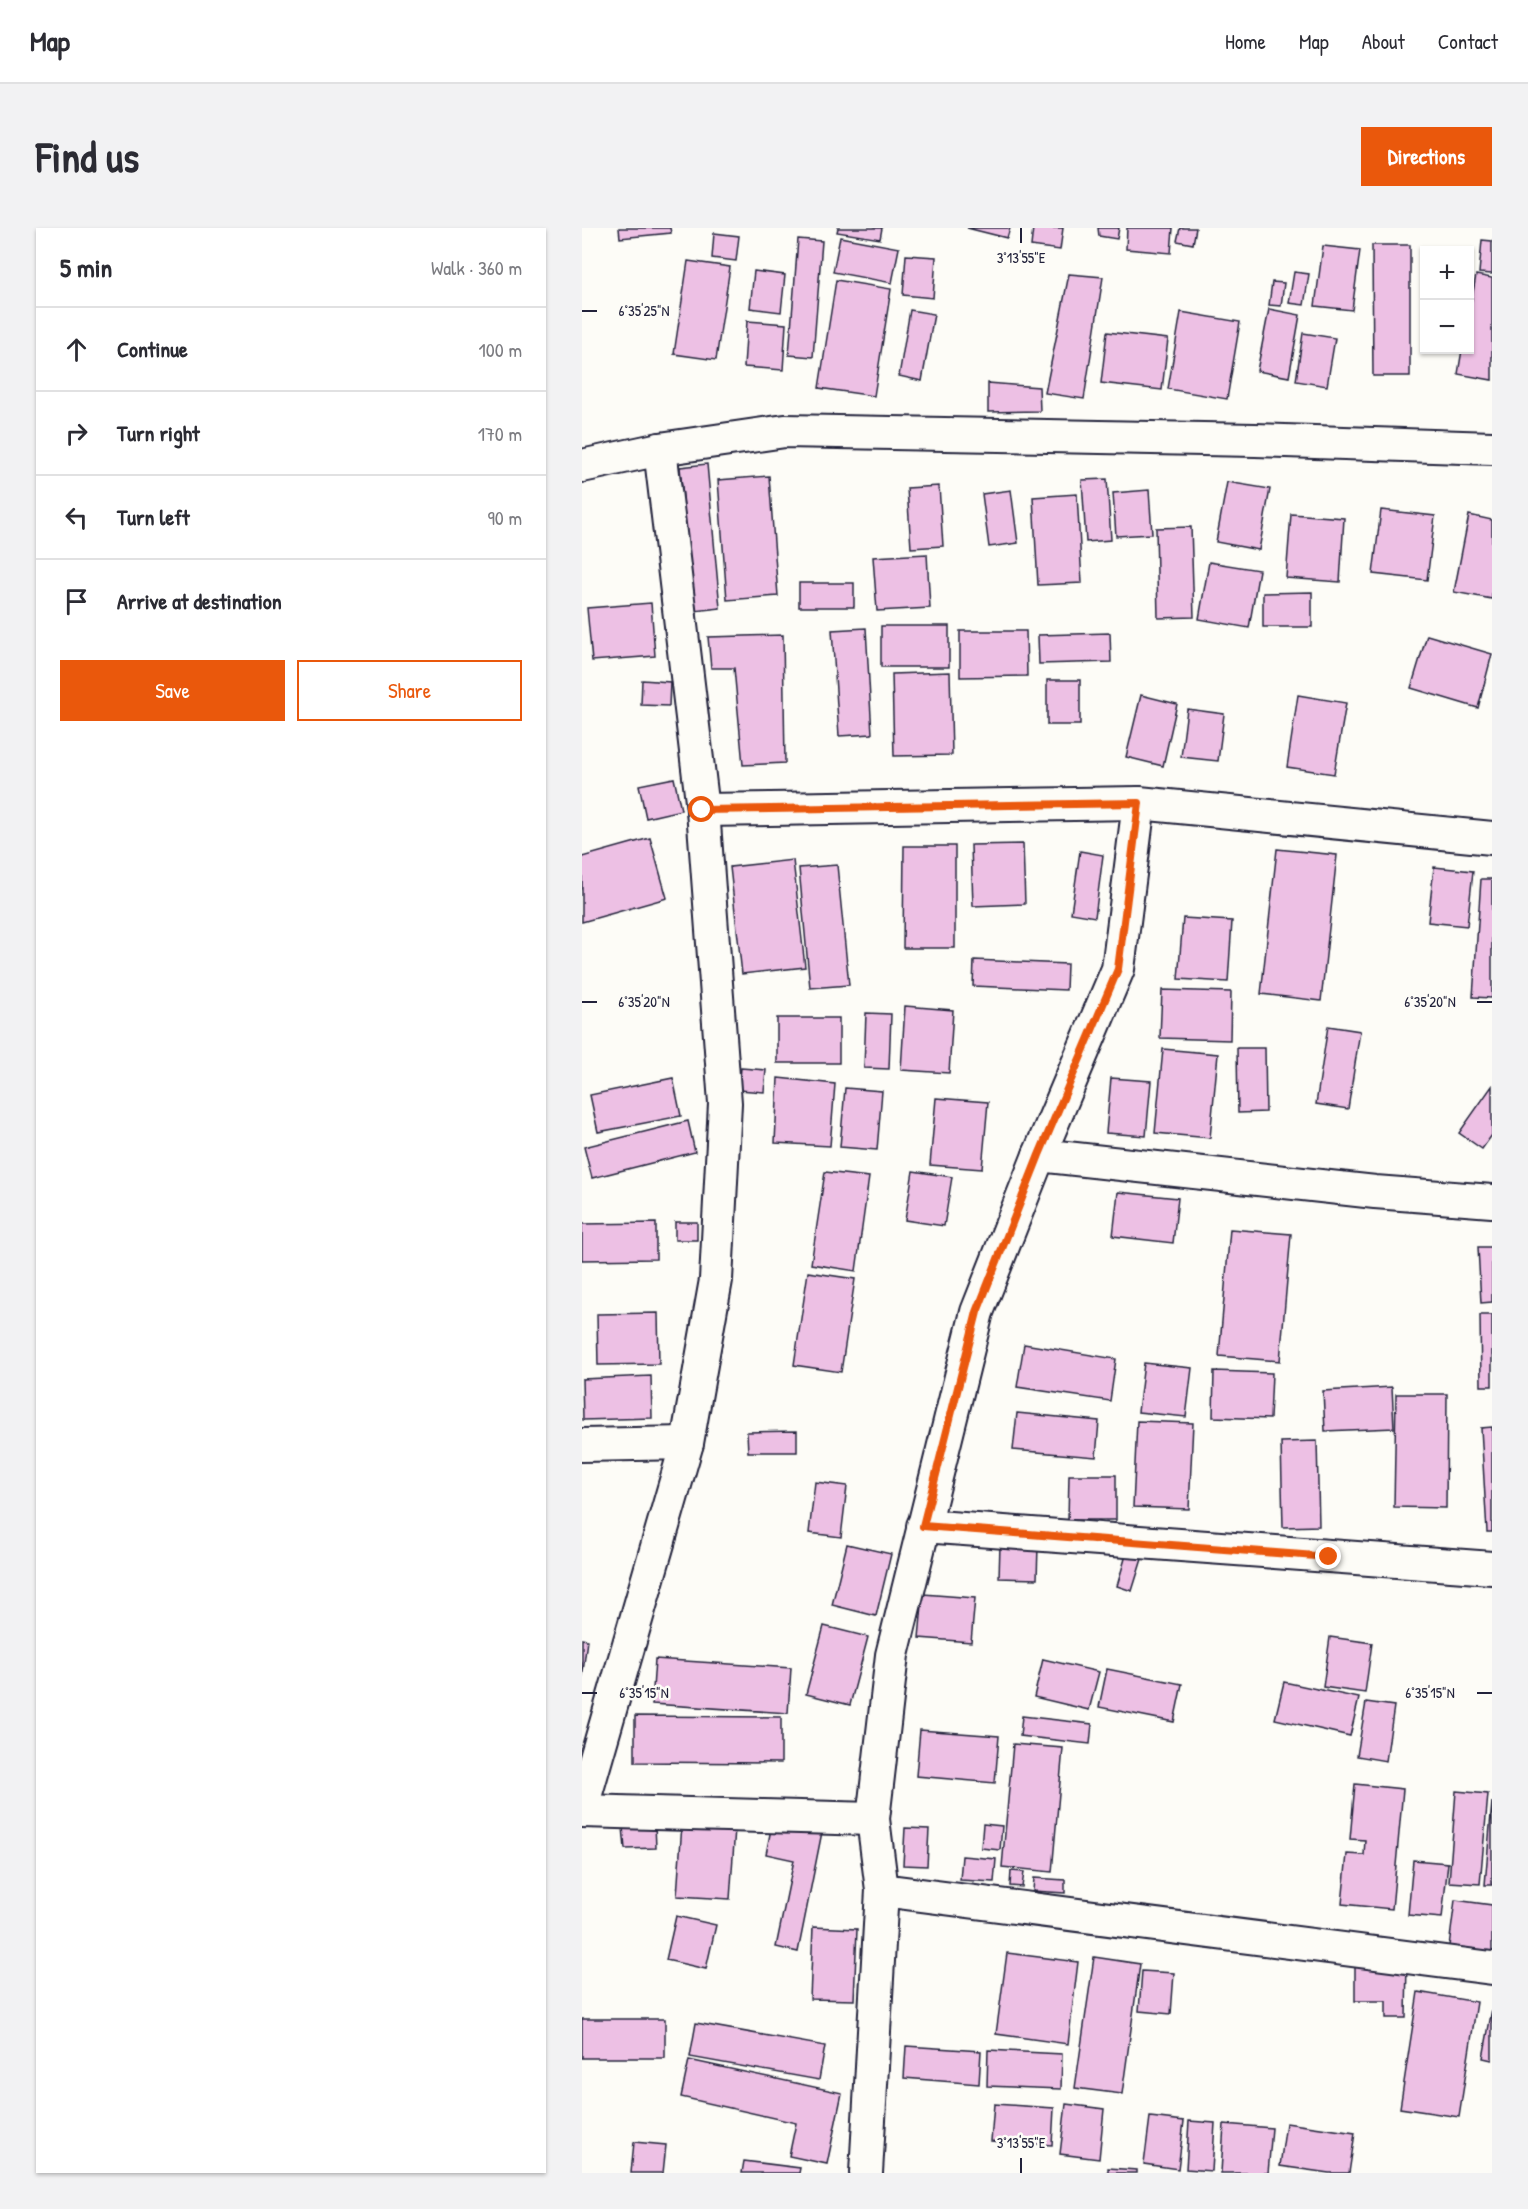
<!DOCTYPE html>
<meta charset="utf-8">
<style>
:root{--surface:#fff;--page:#f2f2f3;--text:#2b2b33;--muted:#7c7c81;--line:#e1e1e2;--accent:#ea580c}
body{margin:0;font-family:"Patrick Hand",sans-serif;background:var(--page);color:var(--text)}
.controls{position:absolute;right:18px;top:18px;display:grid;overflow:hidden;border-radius:0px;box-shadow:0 2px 4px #0004}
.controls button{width:54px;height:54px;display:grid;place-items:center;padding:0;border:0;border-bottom:2px solid var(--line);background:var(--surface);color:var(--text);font:30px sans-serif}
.stop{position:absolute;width:18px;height:18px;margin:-14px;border:4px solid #ea580c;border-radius:50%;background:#fff}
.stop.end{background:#ea580c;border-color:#fff;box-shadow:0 2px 6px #0008}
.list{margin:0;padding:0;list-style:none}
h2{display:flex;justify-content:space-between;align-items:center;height:78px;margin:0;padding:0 24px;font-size:26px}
h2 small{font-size:20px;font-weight:400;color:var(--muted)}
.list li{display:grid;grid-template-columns:39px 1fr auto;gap:18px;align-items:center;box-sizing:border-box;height:84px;padding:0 24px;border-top:2px solid var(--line)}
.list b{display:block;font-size:22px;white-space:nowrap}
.list em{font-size:20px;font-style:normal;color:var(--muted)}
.actions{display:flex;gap:12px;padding:18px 24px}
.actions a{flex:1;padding:14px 0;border:2px solid var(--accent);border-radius:0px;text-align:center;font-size:21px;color:var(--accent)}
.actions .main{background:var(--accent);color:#fff}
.icon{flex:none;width:33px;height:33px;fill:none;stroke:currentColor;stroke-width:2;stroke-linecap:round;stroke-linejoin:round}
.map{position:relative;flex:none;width:910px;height:1945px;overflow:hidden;border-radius:0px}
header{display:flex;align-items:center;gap:36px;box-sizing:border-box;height:84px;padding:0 30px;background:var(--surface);border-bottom:2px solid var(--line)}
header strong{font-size:28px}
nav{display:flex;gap:33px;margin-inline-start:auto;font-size:21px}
.intro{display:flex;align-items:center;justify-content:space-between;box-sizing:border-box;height:144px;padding:0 36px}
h1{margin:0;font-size:42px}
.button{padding:15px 27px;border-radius:0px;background:var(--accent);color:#fff;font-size:21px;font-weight:700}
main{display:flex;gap:36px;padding:0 36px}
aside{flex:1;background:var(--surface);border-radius:0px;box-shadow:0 2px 4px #0004}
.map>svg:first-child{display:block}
.building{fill:#edc0e4;stroke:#22223b;stroke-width:1.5}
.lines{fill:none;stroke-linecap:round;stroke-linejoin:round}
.street-casing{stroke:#22223b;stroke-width:36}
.street{stroke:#fdfcf7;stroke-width:32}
.route{stroke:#ea580c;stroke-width:8}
.ticks{fill:none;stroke:#22223b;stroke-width:2}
.ticks-label{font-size:15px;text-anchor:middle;fill:#22223b;stroke:#fdfcf7;stroke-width:5;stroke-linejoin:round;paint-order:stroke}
</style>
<header>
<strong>Map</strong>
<nav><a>Home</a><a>Map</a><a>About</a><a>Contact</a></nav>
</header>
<div class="intro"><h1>Find us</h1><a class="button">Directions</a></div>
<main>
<aside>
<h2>5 min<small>Walk · 360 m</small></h2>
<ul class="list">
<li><svg class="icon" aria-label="ahead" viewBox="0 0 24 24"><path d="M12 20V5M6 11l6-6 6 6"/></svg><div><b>Continue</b></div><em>100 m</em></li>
<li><svg class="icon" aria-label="right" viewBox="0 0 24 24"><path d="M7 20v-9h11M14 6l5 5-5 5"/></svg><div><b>Turn right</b></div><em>170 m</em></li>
<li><svg class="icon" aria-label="left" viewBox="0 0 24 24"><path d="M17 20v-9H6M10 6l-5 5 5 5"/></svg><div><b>Turn left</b></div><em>90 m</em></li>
<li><svg class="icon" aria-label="arrive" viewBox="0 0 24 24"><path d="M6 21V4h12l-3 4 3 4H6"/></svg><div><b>Arrive at destination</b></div></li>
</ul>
<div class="actions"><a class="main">Save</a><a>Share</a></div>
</aside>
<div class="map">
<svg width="910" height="1945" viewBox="0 0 910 1945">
<rect width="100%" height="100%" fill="#fdfcf7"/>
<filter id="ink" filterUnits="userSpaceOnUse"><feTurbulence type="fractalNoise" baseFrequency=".0167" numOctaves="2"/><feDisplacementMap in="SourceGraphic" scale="12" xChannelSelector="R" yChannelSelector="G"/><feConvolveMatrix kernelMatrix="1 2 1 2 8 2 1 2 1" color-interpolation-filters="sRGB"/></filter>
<g filter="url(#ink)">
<!-- building -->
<g class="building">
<path d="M 37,0 L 88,0 L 89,5 L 38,10 Z"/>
<path d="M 256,0 L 300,0 L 298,11 L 255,4 Z"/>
<path d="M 385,0 L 428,0 L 425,10 Z"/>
<path d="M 451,0 L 481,0 L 478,22 L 449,18 Z"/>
<path d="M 516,0 L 537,0 L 535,11 L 517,8 Z"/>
<path d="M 545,0 L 591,0 L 589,25 L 544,21 Z"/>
<path d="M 598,0 L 614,0 L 611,16 L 595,13 Z"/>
<path d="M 132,5 L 157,8 L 154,33 L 130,30 Z"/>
<path d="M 258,9 L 317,20 L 310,55 L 251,44 Z"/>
<path d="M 216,11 L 240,13 L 231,129 L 207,127 Z"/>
<path d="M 900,12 L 910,13 L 910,46 L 897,45 Z"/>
<path d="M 790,17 L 828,17 L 828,148 L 791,148 Z"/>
<path d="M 741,18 L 778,22 L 770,82 L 733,78 Z"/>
<path d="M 324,27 L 354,29 L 351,70 L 321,67 Z"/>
<path d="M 106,33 L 148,39 L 134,132 L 92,126 Z"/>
<path d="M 172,43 L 203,47 L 199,84 L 168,80 Z"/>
<path d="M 712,44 L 727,46 L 722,77 L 707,75 Z"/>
<path d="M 487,46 L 521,49 L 502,171 L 463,165 Z"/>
<path d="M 894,47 L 910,50 L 910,152 L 876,146 L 880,122 L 888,122 L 888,81 Z"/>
<path d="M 254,52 L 309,61 L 292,168 L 237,160 Z"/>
<path d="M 690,54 L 702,55 L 699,78 L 687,77 Z"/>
<path d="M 687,81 L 718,87 L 707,149 L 675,143 Z"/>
<path d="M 328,82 L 352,86 L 340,153 L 317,148 Z"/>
<path d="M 599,84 L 658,94 L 645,171 L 586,161 Z"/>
<path d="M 165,93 L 204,96 L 201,142 L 162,139 Z"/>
<path d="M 525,104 L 586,111 L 580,162 L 519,155 Z"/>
<path d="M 721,105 L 753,110 L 745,158 L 714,153 Z"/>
<path d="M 406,155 L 457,159 L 458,183 L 406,184 Z"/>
<path d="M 125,236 L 138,380 L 112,383 L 98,239 Z"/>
<path d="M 187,248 L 196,368 L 145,372 L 136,252 Z"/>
<path d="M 525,251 L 529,312 L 504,314 L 500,252 Z"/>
<path d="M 645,254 L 688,261 L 677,322 L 634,314 Z"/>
<path d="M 357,258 L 361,318 L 329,320 L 325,260 Z"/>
<path d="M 429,262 L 436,315 L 407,319 L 400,266 Z"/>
<path d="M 567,262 L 570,306 L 534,308 L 531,265 Z"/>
<path d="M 495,266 L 500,355 L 456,357 L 451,269 Z"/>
<path d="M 799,282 L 853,288 L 845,352 L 791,346 Z"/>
<path d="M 709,286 L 762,290 L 758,354 L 704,350 Z"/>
<path d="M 887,287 L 910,292 L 910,371 L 872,364 Z"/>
<path d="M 609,299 L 612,389 L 576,390 L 574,300 Z"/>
<path d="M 345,326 L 348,380 L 295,383 L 291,329 Z"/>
<path d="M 627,334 L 677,342 L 667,400 L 617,391 Z"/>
<rect x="217" y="355" width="55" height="24"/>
<path d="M 730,364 L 730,399 L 681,399 L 681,365 Z"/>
<path d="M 69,375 L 73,428 L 10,433 L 5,380 Z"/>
<rect x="299" y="398" width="68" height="41"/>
<path d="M 284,400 L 290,506 L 257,508 L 250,402 Z"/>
<path d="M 378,403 L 444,403 L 445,448 L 378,449 Z"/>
<path d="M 528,405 L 529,434 L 457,436 L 456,407 Z"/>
<path d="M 201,407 L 203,535 L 161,537 L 152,440 L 129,440 L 126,409 Z"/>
<path d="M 845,407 L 910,426 L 896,480 L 829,460 Z"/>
<path d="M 368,444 L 370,527 L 312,528 L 310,446 Z"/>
<path d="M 60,452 L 88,454 L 87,478 L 59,477 Z"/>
<rect x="465" y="452" width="33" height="45"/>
<path d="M 559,467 L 595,476 L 581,538 L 544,529 Z"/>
<path d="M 716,467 L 764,475 L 752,546 L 705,539 Z"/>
<path d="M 605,481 L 642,486 L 636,533 L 599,529 Z"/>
<path d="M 92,550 L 99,582 L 64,590 L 57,557 Z"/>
<path d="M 68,610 L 85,670 L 0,694 L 0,629 Z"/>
<path d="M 441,616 L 443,676 L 391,678 L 389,617 Z"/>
<path d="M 322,618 L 373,618 L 373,720 L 321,720 Z"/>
<path d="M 695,621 L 755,627 L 739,773 L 679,766 Z"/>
<path d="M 498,623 L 521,627 L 513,689 L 489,685 Z"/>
<path d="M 211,632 L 223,739 L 160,746 L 148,639 Z"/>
<path d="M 255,637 L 267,757 L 228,760 L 217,640 Z"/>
<path d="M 852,639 L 891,643 L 885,698 L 846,694 Z"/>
<path d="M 899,651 L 910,651 L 910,770 L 891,769 Z"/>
<path d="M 601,690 L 650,693 L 646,754 L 596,751 Z"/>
<path d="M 392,732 L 485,736 L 484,762 L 391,758 Z"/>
<path d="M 580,762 L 649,764 L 648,812 L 578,810 Z"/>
<path d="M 323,778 L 371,782 L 367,845 L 319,842 Z"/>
<path d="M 284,785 L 309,786 L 307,841 L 282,840 Z"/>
<rect x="195" y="790" width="62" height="45"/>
<path d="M 746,798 L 778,803 L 766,881 L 734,876 Z"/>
<path d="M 655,820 L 683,820 L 684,884 L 656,885 Z"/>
<path d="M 581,821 L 636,826 L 628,910 L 573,905 Z"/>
<path d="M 159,840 L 184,842 L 182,864 L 157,862 Z"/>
<path d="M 91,850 L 99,888 L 16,904 L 8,867 Z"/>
<path d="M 196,850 L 253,856 L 248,918 L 193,915 Z"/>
<path d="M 529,850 L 569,853 L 564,908 L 524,905 Z"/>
<path d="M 910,858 L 910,907 L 900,921 L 877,905 Z"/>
<path d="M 263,860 L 300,863 L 295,922 L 258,919 Z"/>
<path d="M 354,870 L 406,874 L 400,941 L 348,937 Z"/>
<path d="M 106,893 L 113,924 L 10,950 L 2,919 Z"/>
<path d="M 331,943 L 370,949 L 362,998 L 323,992 Z"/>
<path d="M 243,944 L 287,949 L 274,1043 L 229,1036 Z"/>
<path d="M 536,964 L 596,970 L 591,1015 L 531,1008 Z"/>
<rect x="93" y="994" width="22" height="18"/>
<path d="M 74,995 L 74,1031 L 0,1032 L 0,996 Z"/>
<path d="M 648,1001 L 709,1006 L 698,1133 L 637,1128 Z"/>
<path d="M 896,1019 L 910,1019 L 910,1074 L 899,1075 Z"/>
<path d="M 226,1044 L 273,1051 L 259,1144 L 212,1137 Z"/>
<path d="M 76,1085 L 77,1136 L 16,1137 L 15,1086 Z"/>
<path d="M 898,1087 L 910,1087 L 910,1158 L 899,1158 Z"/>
<path d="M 442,1116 L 534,1131 L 528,1173 L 435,1159 Z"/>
<path d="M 562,1135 L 610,1140 L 604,1189 L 556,1184 Z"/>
<path d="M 632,1143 L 690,1145 L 688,1191 L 631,1189 Z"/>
<path d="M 69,1148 L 70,1190 L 1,1192 L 0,1151 Z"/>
<path d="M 810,1159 L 812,1200 L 743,1203 L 741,1163 Z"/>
<path d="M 814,1166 L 865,1166 L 864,1280 L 812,1279 Z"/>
<path d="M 435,1185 L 517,1193 L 514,1229 L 431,1222 Z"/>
<path d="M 555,1193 L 611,1195 L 607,1281 L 551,1279 Z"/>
<path d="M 910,1199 L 910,1304 L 905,1304 L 899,1200 Z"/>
<path d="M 215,1203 L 215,1224 L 166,1224 L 165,1204 Z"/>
<path d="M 735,1213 L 737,1298 L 701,1299 L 699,1214 Z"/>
<path d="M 487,1247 L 534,1247 L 534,1292 L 486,1292 Z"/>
<path d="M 233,1254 L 265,1258 L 259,1309 L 227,1305 Z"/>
<path d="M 265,1316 L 309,1326 L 294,1388 L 250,1377 Z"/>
<path d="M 418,1317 L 456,1318 L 455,1351 L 417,1350 Z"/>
<path d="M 544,1327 L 560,1331 L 550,1363 L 535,1358 Z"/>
<path d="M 341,1366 L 393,1370 L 389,1414 L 337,1410 Z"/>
<path d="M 242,1398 L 286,1409 L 268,1477 L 224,1466 Z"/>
<path d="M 748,1409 L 790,1415 L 783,1465 L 741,1459 Z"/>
<path d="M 0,1411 L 5,1412 L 0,1452 Z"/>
<path d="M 73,1431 L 209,1440 L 206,1485 L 70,1476 Z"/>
<path d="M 461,1431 L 517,1444 L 507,1482 L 452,1469 Z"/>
<path d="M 525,1441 L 600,1456 L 592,1494 L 517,1479 Z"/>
<path d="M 702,1454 L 777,1470 L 768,1508 L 693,1491 Z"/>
<path d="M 784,1474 L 812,1478 L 804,1533 L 775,1528 Z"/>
<path d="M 53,1488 L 199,1489 L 199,1535 L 53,1534 Z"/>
<path d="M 440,1488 L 510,1496 L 508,1516 L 438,1508 Z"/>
<path d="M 338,1502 L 417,1508 L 413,1555 L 334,1548 Z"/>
<path d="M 431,1516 L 481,1520 L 470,1644 L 420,1639 Z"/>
<path d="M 773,1556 L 821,1561 L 810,1681 L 760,1676 L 765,1626 L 782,1627 L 783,1612 L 768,1611 Z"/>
<path d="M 874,1563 L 906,1566 L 898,1656 L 867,1654 Z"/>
<path d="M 910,1574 L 910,1657 L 903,1657 Z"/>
<path d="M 100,1596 L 153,1600 L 148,1671 L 95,1668 Z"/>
<path d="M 401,1596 L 420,1598 L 418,1622 L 399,1620 Z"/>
<path d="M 73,1597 L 74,1620 L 43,1621 L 41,1599 Z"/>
<path d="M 209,1598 L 240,1604 L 216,1724 L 194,1719 L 212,1632 L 184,1626 L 189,1601 L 208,1605 Z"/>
<path d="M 323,1600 L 347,1601 L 345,1638 L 321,1637 Z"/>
<path d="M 380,1628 L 414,1631 L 412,1654 L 378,1652 Z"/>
<path d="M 831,1632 L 866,1635 L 860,1690 L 826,1687 Z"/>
<path d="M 429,1643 L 442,1644 L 440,1659 L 428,1658 Z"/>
<path d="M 452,1650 L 483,1652 L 483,1665 L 451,1663 Z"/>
<path d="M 873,1672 L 910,1677 L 910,1724 L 867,1718 Z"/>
<path d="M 94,1688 L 134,1697 L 124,1741 L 84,1732 Z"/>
<path d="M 231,1699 L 275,1701 L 272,1772 L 228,1771 Z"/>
<path d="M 425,1725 L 496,1734 L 486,1816 L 414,1806 Z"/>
<path d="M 512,1729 L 558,1736 L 540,1866 L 493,1860 Z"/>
<path d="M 773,1731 L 825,1732 L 824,1790 L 804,1790 L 804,1773 L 773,1773 Z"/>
<path d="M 560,1743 L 592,1745 L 589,1786 L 557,1783 Z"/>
<path d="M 836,1764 L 895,1774 L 877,1889 L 818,1880 Z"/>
<path d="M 910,1781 L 910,1832 L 901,1830 Z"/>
<rect x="0" y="1791" width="83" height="39"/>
<path d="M 114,1795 L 243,1818 L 237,1852 L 108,1829 Z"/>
<path d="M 324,1818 L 399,1823 L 397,1856 L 322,1850 Z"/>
<path d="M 406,1822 L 480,1826 L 479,1861 L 405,1858 Z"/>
<path d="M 107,1832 L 260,1865 L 245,1936 L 207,1928 L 214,1895 L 99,1869 Z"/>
<path d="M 412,1876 L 472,1880 L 470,1917 L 409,1913 Z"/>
<path d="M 484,1876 L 522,1881 L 517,1931 L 478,1926 Z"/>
<path d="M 568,1889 L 602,1893 L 596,1941 L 562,1936 Z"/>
<path d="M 607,1893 L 633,1895 L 630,1943 L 604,1941 Z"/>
<path d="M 704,1895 L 773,1905 L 767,1945 L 747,1945 L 698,1938 Z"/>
<path d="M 642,1896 L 690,1900 L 686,1945 L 639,1945 Z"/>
<path d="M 52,1914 L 84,1917 L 81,1945 L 49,1945 Z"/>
<path d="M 162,1933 L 218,1940 L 217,1945 L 160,1945 Z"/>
<path d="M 526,1940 L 555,1942 L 555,1945 L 526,1945 Z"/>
</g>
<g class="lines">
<defs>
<g id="street">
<path d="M 0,238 L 78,221 L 203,203 L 673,212 L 910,220"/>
<path d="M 121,582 L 557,575 L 910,610"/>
<path d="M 457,927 L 793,964 L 910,973"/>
<path d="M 0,1217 L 105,1215"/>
<path d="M 341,1298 L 910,1340"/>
<path d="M 0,1579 L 105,1215 L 134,1052 L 143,875 L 121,582 L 78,221"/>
<path d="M 0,1583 L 291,1591"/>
<path d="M 300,1662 L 910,1740"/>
<path d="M 284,1945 L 300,1662 L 291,1591 L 310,1427 L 395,1084 L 457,927 L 536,741 L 557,575"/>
</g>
</defs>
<!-- street casing -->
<use href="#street" class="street-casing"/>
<!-- street -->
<use href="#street" class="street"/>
</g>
</g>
<g class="lines" filter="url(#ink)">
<!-- route -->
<path class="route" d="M 120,582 L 557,575 L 536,741 L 457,927 L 395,1084 L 341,1298 L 747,1329"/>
</g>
<!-- ticks -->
<path class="ticks" d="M 439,0 L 439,15M 0,83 L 15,83M 0,774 L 15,774M 895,774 L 910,774M 0,1465 L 15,1465M 895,1465 L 910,1465M 439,1930 L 439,1945"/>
<g class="ticks-label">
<text x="439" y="35">3°13'55"E</text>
<text x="62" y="88">6°35'25"N</text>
<text x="62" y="779">6°35'20"N</text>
<text x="848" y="779">6°35'20"N</text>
<text x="62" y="1470">6°35'15"N</text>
<text x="848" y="1470">6°35'15"N</text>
<text x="439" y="1920">3°13'55"E</text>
</g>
</svg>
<div class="controls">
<button>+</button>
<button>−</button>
</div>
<div class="stop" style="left:120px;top:582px"></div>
<div class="stop end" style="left:747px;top:1329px"></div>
</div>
</main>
